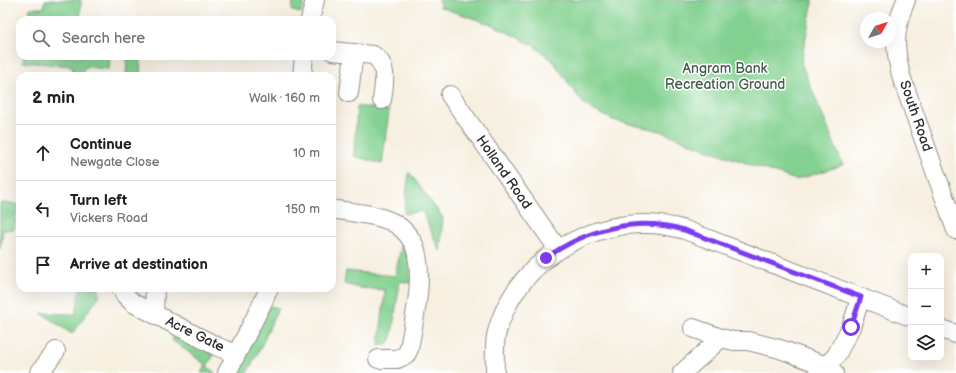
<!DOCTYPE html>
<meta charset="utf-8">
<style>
:root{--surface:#fff;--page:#f2f2f2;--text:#202124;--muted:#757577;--line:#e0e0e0}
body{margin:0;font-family:"Balsamiq Sans",sans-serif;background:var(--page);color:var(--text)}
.controls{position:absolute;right:12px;bottom:12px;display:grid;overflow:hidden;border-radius:8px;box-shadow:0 4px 16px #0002}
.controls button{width:36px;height:36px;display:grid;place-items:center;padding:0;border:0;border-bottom:1px solid var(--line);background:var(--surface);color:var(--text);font:20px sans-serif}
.compass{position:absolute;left:860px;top:12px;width:36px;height:36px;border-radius:50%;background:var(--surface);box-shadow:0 4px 16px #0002;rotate:51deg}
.stop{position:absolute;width:12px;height:12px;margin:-9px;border:3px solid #7c3aed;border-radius:50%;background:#fff}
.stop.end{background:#7c3aed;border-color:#fff;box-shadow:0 1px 4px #0008}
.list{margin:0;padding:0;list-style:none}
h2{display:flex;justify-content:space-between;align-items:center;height:52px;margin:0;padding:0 16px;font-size:17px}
h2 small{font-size:13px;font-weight:400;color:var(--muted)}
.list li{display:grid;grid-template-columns:26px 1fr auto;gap:12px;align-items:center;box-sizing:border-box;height:56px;padding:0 16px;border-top:1px solid var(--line)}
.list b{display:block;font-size:15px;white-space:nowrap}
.list p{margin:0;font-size:13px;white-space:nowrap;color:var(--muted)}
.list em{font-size:13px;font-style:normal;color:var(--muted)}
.icon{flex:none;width:22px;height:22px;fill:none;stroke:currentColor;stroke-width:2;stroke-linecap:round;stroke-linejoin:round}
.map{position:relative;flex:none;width:956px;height:373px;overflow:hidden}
.search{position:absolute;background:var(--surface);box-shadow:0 4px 16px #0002;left:16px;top:16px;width:320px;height:44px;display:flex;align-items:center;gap:10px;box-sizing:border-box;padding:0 14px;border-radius:12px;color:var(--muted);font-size:15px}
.panel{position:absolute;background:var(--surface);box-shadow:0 4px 16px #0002;left:16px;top:72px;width:320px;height:220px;border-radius:12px}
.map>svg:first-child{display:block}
.green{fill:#83d190;stroke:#577e5e}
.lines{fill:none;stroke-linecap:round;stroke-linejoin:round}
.street-casing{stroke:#918e86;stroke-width:20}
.street{stroke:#fff;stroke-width:18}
.route{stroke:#7c3aed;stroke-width:5}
.labels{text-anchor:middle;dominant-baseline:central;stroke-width:3;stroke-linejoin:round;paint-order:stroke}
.park-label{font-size:14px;fill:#455d49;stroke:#fff}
.street-label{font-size:14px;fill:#2b2b2b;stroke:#fff}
</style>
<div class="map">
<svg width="956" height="373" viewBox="0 0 956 373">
<rect width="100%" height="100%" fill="#fff"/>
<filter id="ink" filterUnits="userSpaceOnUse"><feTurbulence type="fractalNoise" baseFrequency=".025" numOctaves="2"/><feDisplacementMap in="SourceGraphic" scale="8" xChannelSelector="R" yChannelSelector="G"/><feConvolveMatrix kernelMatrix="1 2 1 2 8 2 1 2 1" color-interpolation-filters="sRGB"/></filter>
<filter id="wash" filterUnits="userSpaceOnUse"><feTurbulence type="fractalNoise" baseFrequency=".012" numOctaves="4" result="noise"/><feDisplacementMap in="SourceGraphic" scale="16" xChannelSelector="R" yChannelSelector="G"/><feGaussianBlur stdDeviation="0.9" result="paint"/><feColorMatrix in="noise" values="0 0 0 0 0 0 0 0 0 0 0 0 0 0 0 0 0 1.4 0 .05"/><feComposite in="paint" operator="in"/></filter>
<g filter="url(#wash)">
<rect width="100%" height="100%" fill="#f7f0e1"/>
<!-- green -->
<g class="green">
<path d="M 45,0 L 81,0 L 80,20 L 28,20 L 30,8 L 44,8 Z"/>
<path d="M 293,0 L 305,0 L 301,13 L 292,11 Z"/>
<path d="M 439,0 L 813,0 L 801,63 L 843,165 L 796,180 L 700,147 L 660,131 L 613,120 L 591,109 L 583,103 L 552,60 L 533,45 L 493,25 L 440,7 Z"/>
<path d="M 24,56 L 110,56 L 109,69 L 84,67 L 83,76 L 72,76 L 73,66 L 23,62 Z"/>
<path d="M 127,59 L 141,59 L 140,76 L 126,76 Z"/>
<path d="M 357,106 L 389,111 L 382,164 L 354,156 Z"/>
<path d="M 409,172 L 443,218 L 440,251 L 422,211 L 404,214 Z"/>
<path d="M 0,203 L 18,204 L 14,229 L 3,230 L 0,249 Z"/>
<path d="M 402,243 C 410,256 410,268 411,283 L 400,281 L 391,340 L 386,345 L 379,346 L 385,290 L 360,288 L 344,284 L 346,271 L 395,276 Z"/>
<path d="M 80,288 L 99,288 L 99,296 L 72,334 L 41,313 L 76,314 Z"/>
<path d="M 270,306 L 278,308 L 259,351 L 247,373 L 235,373 Z"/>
<path d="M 176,333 L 214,355 L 207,366 L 215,373 L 201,373 L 206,365 L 172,340 Z"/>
</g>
</g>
<g filter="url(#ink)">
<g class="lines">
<defs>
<g id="street">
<path d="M 906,0 C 893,30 894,49 902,79 L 956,230"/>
<path d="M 310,20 L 315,0"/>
<path d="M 332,51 L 373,55 C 389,65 384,84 382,100"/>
<path d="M 302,76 L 304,56"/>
<path d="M 349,93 L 354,53"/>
<path d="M 450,95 L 558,249"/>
<path d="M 332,209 C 351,213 374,213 392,222 C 404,228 415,241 417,255 C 423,283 414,320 409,349 L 406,355 L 397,359 L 378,359"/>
<path d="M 121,288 L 125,295 L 133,303 L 218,347 L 236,354"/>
<path d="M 154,314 L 155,288"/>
<path d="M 693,328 L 721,338 L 734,341 L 748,341 L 780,349 L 826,366 L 834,373"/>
<path d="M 941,329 L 956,334"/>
<path d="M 39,373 L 56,351"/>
<path d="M 227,373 L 262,304 L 269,288"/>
<path d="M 495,373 C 495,361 494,348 496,336 C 514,256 607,206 685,230 L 911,317"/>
<path d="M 682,373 L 721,338"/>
<path d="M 818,373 L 836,356 L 851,327 L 861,297"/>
</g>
</defs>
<!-- street casing -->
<use href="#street" class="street-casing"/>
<!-- street -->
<use href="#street" class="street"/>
</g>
</g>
<g class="lines" filter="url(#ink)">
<!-- route -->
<path class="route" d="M 546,258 C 586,229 637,216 684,230 L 861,297 L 851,327"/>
</g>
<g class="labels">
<!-- park labels -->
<g class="park-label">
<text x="725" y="68">Angram Bank<tspan x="725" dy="16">Recreation Ground</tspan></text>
</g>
<!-- street labels -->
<g class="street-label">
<text transform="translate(916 116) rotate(71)">South Road</text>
<text transform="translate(504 172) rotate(55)">Holland Road</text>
<text transform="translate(195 334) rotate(26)">Acre Gate</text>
</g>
</g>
</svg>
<div class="controls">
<button>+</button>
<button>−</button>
<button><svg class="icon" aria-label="layers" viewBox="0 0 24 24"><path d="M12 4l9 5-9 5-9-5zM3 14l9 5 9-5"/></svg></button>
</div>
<svg class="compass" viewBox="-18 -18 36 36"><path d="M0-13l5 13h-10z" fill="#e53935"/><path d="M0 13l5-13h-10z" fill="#757577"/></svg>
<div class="stop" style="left:851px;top:327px"></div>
<div class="stop end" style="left:546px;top:258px"></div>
<div class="search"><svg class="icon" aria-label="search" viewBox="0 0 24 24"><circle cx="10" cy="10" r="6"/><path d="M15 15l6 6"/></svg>Search here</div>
<section class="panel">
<h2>2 min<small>Walk · 160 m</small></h2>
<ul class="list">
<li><svg class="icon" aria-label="ahead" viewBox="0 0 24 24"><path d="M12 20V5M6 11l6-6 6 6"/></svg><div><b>Continue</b><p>Newgate Close</p></div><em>10 m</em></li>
<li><svg class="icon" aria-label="left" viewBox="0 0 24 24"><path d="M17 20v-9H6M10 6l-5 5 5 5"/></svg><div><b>Turn left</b><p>Vickers Road</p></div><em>150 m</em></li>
<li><svg class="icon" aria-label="arrive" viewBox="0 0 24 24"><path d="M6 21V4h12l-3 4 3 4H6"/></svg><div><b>Arrive at destination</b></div></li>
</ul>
</section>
</div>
